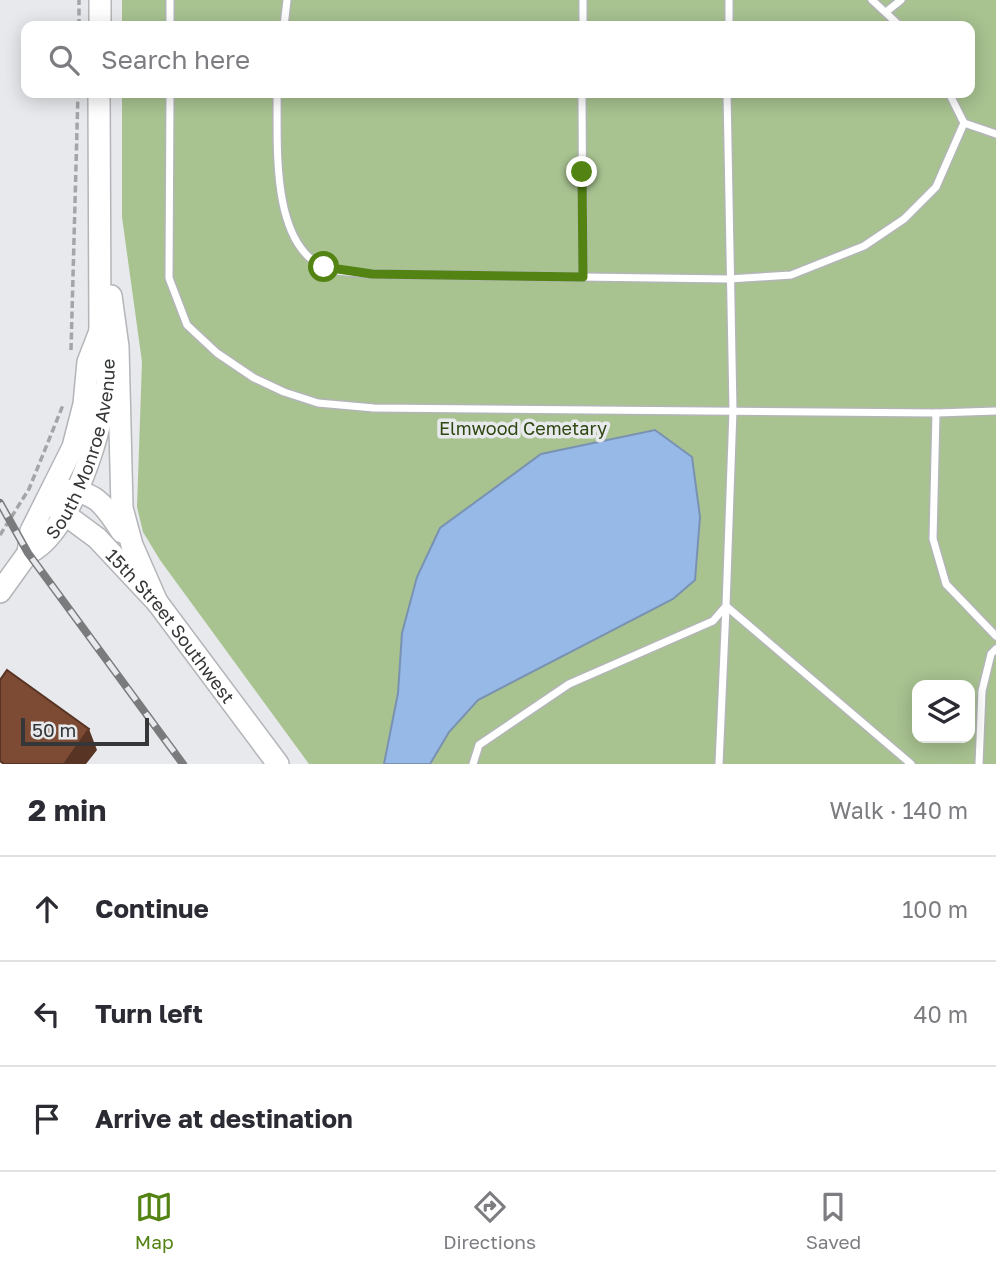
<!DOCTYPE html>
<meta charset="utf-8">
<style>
:root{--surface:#fff;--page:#f7f7f7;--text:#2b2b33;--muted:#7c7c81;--line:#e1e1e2;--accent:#538313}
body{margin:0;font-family:"Golos Text",sans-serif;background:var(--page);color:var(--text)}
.controls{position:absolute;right:21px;bottom:21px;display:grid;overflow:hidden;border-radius:14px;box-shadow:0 4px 18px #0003}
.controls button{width:63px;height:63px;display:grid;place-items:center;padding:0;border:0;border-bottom:2px solid var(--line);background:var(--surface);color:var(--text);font:35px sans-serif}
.scale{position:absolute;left:21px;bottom:18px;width:128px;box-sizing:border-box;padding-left:7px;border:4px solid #353637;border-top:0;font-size:19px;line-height:24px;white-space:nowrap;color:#353637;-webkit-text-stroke:5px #e7e9ec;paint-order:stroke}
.stop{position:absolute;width:21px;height:21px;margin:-16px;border:5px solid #538313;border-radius:50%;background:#fff}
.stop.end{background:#538313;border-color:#fff;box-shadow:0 2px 7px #0008}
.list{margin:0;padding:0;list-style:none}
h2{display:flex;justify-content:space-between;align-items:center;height:91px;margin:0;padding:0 28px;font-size:30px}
h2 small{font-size:23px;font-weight:400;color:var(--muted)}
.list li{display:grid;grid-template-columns:46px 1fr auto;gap:21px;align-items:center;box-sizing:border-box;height:105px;padding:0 28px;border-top:2px solid var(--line)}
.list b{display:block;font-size:26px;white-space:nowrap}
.list em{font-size:23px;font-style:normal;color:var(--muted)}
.icon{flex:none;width:38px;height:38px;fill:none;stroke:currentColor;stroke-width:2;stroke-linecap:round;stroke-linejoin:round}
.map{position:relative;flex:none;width:996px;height:764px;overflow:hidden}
.search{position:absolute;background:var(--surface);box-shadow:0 4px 18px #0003;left:21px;right:21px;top:21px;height:77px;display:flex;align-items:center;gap:18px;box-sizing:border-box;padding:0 24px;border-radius:14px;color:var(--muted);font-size:26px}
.sheet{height:406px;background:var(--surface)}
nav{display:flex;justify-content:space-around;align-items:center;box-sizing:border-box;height:98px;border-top:2px solid var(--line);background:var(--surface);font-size:19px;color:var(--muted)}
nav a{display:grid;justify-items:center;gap:4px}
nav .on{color:var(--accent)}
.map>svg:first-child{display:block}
.green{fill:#a8c290;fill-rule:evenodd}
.water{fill:#96b9e7;stroke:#7992b2;stroke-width:2}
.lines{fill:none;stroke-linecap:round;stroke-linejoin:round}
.lane-casing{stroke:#b3b5b8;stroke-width:10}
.secondary-casing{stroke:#b3b5b8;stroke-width:24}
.path{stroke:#a4a5a7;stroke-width:3.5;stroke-dasharray:7 3.5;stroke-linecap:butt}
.lane{stroke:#fff;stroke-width:7}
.secondary{stroke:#fff;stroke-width:21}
.rail-casing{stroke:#7a7b7d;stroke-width:8}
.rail{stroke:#e7e9ec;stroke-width:5;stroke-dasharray:16;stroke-linecap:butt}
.shaded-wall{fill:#583424}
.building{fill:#7d4b34;stroke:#583424;stroke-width:2}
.route{stroke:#538313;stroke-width:9}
.labels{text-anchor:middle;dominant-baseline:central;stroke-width:7;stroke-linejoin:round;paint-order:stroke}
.park-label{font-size:18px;fill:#2e460f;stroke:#e7e9ec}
.street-label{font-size:18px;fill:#353637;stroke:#e7e9ec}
</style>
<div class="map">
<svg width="996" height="764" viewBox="0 0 996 764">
<rect width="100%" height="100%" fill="#e7e9ec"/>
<!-- green -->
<path class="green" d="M 122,0 L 996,0 L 996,764 L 309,764 L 160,560 L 143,532 L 137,507 L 142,362 L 122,217 L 122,93 L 970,93 L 970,26 L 122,26 ZM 917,685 L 970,685 L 970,738 L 917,738 Z"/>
<!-- water -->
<path class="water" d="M 655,430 L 692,457 L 700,517 L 695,580 L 673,599 L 478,700 L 449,732 L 430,764 L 384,764 L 398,693 L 402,633 L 417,577 L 440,528 L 541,454 Z"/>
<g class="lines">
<defs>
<g id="lane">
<path d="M 170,0 L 170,26"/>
<path d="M 872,0 L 900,26"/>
<path d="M 886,12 L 901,0"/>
<path d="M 284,26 L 287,0"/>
<path d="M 583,26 L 583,0"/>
<path d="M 729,26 L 729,0"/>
<path d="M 170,93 L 169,278 L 187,325 L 217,353 L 254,378 L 284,392 L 318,403 L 374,408 L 936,413 L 996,411"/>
<path d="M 277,93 C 278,143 270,241 323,267 C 336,273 357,272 371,274 L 729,279 L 791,275 L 864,246 L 904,219 L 936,187 L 964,123"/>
<path d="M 582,93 L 583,277"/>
<path d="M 727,93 L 733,410 L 726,606 L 911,764"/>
<path d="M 949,93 L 964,123 L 996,134"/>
<path d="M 936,413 L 933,539 L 946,584 L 996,636"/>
<path d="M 473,764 L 479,745 L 569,684 L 713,621 L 726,606"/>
<path d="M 719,764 L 726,607"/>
<path d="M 979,764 L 982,691 L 991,654 L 996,649"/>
</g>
<g id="secondary">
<path d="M 100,26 L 100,0"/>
<path d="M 111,296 L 118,347 L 122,508 L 132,545 L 157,602"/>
<path d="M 62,490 C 97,491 104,505 122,532"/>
<path id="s1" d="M 47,501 L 97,538 L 157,602 L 278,764"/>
<path id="s2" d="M 28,553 C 74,534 113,404 107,358 C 106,349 102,340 100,331 L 99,93"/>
<path d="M 0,592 L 28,553 L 31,531 L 73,447 L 84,404 L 88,362 L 100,331"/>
</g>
</defs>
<!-- lane casing -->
<use href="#lane" class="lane-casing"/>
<!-- secondary casing -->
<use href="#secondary" class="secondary-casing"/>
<!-- path -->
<g class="path">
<path d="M 79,26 L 79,0"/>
<path d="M 71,350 L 78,93"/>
<path d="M 0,535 L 29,489 L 63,405"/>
</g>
<!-- lane -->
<use href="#lane" class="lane"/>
<!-- secondary -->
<use href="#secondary" class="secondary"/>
<defs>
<path id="rail" d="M 0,503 L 28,553 L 183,764"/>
</defs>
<!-- rail casing -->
<use href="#rail" class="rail-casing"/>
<!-- rail -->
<use href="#rail" class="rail"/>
</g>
<!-- shaded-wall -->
<path class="shaded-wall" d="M 89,729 L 97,750 L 86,764 L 64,764 Z"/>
<!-- building -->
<path class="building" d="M 7,670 L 89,729 L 64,764 L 4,764 L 0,761 L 0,680 Z"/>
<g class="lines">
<!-- route -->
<path class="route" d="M 324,267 L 372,274 L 583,277 L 582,172"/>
</g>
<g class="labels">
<!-- park labels -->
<g class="park-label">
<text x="523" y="428">Elmwood Cemetary</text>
</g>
<!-- street labels -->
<g class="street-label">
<text stroke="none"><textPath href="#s2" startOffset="122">South Monroe Avenue</textPath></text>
<text stroke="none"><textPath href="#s1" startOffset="177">15th Street Southwest</textPath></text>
</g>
</g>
</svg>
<div class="controls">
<button><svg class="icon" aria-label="layers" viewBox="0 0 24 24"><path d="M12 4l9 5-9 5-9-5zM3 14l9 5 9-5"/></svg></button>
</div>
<div class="scale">50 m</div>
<div class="stop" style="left:324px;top:267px"></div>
<div class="stop end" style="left:582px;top:172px"></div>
<div class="search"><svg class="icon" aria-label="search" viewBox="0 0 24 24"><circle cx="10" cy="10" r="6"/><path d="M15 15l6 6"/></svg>Search here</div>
</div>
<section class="sheet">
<h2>2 min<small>Walk · 140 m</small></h2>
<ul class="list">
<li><svg class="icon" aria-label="ahead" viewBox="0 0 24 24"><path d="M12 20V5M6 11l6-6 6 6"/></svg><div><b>Continue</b></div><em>100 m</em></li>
<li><svg class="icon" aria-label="left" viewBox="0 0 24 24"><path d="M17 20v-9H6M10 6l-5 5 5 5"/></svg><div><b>Turn left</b></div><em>40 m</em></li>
<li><svg class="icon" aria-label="arrive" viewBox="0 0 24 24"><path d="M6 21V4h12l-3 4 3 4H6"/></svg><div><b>Arrive at destination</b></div></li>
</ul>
</section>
<nav>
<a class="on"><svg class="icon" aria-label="map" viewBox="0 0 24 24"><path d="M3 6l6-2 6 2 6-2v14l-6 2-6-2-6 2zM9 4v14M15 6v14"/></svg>Map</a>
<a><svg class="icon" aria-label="directions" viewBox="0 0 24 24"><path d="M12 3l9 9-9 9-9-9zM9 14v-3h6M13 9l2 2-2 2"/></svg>Directions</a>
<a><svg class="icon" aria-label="saved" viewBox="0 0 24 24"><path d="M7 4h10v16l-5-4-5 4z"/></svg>Saved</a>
</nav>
